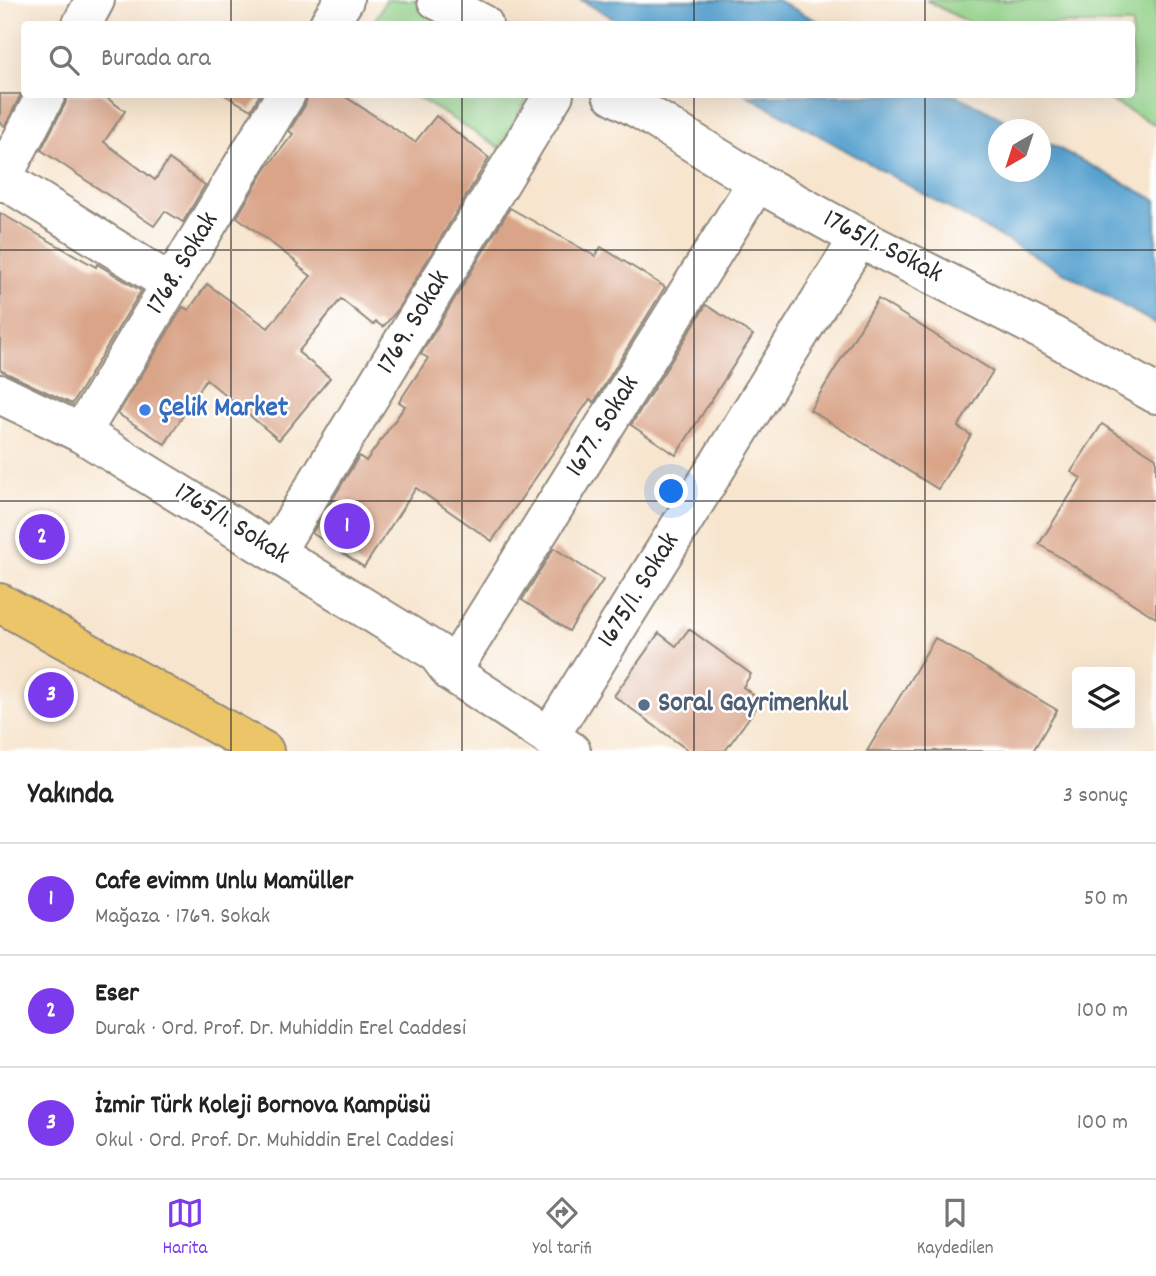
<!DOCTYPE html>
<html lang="tr">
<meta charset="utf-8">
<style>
:root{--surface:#fff;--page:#f6f6f6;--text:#222;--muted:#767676;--line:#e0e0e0;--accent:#7c3aed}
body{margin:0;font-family:Dekko,sans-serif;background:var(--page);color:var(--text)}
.controls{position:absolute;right:21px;bottom:21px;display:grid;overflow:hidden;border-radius:7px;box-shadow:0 7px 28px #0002}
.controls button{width:63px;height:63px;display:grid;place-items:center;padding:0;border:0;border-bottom:2px solid var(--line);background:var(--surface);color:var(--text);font:35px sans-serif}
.compass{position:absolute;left:988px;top:119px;width:63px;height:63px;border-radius:50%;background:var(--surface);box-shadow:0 7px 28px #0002;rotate:219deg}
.you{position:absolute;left:672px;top:492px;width:24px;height:24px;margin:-18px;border:5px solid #fff;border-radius:50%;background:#1a73e8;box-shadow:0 0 0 10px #1a73e833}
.badge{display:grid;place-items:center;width:46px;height:46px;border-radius:50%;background:var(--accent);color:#fff;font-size:23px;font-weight:700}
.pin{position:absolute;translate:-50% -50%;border:4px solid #fff;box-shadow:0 2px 7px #0006}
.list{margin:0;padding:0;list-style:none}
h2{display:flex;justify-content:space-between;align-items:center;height:91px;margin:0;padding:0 28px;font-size:30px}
h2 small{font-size:23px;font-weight:400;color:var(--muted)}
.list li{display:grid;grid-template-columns:46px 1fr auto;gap:21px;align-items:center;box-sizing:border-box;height:112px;padding:0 28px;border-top:2px solid var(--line)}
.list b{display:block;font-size:26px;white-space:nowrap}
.list p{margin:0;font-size:23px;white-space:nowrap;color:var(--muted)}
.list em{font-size:23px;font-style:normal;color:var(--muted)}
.icon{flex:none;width:38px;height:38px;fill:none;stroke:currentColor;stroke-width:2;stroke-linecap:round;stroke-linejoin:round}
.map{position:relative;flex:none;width:1156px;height:751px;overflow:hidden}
.search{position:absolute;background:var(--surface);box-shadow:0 7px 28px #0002;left:21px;right:21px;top:21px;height:77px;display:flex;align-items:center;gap:18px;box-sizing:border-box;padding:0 24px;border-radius:7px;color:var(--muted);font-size:26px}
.sheet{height:427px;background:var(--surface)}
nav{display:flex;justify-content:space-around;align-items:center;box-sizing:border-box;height:98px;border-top:2px solid var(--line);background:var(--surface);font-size:19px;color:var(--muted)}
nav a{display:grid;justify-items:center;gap:4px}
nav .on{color:var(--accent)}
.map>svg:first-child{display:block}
.green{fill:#92d188;stroke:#5e7e5a;stroke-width:2}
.water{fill:#57a1cf;stroke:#41667d;stroke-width:2}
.building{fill:#d9a488}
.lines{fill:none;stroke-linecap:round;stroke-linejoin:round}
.minor-casing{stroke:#91887c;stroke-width:42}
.major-casing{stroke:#91887c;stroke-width:42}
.minor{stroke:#fff;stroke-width:38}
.major{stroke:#edc569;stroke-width:38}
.grid{fill:none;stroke:#2b2b2b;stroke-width:2;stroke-opacity:0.55}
.shop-dot{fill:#3f7fe0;stroke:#fff;stroke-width:2.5}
.service-dot{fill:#5c6f8a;stroke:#fff;stroke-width:2.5}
.labels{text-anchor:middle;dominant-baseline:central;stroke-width:5;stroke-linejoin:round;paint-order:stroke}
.street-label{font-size:28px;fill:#2b2b2b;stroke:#fff}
.shop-label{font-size:28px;font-weight:bold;fill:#366cbe;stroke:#fff;text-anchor:start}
.service-label{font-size:28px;font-weight:bold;fill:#4e5e75;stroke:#fff;text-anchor:start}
</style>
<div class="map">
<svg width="1156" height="751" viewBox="0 0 1156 751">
<rect width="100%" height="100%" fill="#fff"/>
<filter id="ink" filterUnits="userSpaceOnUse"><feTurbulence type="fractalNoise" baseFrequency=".0143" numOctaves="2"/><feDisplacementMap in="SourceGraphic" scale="14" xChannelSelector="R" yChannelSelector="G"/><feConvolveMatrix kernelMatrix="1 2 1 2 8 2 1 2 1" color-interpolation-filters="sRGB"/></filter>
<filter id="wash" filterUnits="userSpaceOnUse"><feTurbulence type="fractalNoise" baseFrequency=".00686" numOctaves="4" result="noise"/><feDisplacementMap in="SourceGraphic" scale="28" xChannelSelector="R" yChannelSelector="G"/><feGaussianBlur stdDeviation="1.57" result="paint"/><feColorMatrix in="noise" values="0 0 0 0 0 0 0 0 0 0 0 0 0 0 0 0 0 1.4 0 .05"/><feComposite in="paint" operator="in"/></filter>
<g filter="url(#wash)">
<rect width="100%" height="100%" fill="#f7e5ce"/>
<!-- green -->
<g class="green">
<path d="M 386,0 L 416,0 L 459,24 L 373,24 Z"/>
<path d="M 926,0 L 1156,0 L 1156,125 L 1100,95 L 1132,94 L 1132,24 L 971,24 Z"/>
<path d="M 414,95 L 529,95 L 500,148 Z"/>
</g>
<!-- water -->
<g class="water">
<path d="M 581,0 L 777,0 L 823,24 L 624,24 Z"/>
<path d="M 747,95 L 956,95 L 1022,129 L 998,130 L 998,172 L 1040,172 L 1041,139 L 1156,200 L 1156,324 Z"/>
</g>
<g id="blocks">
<!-- building -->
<g class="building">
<path d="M 0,94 L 21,94 L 5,126 L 0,123 Z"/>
<path d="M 68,94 L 101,94 L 125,111 L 104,142 L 155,180 L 169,159 L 205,185 L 183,222 L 165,211 L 154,226 L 41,150 L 65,104 Z"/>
<path d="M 223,94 L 260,94 L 251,110 Z"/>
<path d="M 308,94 L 341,94 L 415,142 L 436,116 L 489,158 L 396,312 L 383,327 L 376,322 L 373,325 L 341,299 L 298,352 L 330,378 L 279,440 L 206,379 L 165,444 L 118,414 L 183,307 L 189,310 L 207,284 L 268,328 L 311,276 L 298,266 L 299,264 L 237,217 L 265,170 L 293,134 L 289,131 L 305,105 Z"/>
<path d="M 510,208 L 595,256 L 601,247 L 665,287 L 594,402 L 590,399 L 492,541 L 416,488 L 364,567 L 312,533 L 359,456 L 366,461 L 405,406 L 399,402 L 428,358 L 421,354 Z"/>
<path d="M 0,213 L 96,267 L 97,264 L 141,291 L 72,404 L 0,370 Z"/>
<path d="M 878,299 L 993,371 L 958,427 L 971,435 L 938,489 L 810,410 Z"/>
<path d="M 706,305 L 753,335 L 676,455 L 631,425 Z"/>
<path d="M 1102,424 L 1156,458 L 1156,618 L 1039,544 L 1081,478 L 1071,472 Z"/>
<path d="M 554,548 L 603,580 L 569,631 L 522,600 Z"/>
<path d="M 689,629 L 751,674 L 743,687 L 761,701 L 725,751 L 689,751 L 614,696 L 659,633 L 676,646 Z"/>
<path d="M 935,638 L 1057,710 L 1033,751 L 867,751 Z"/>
</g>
</g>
</g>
<g filter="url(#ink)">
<use href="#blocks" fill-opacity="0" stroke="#91887c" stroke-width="2"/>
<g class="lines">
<defs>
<g id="minor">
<path d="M 437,0 L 483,24"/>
<path d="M 82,24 L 95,0"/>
<path d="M 329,24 L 344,0"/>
<path d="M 612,94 L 644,112 L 757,182 L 859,238 L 1050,334 L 1156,394"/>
<path d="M 0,177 L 171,284"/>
<path d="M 0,182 L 46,94"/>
<path d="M 0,394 L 81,433 L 436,652 L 451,672 L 571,751"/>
<path d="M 81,433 L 286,94"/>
<path d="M 275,552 L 554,94"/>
<path d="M 451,672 L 757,182"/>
<path d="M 549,737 L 859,238"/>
</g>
<path id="major" d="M 0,603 L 264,751"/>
</defs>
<!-- minor casing -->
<use href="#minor" class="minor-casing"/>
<!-- major casing -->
<use href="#major" class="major-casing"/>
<!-- minor -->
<use href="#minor" class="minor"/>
<!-- major -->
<use href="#major" class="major"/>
</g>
</g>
<!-- grid -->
<path class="grid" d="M 231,0 L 231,24M 462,0 L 462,24M 694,0 L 694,24M 925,0 L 925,24M 231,94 L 231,751M 462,94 L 462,751M 694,94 L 694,751M 925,94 L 925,751M 0,250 L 1156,250M 0,501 L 1156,501"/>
<!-- markers -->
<circle class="shop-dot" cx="145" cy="410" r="7"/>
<circle class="service-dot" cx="644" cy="705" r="7"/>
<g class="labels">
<!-- street labels -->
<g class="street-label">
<text transform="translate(882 248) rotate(27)">1765/1. Sokak</text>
<text transform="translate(184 264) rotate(-59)">1768. Sokak</text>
<text transform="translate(415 323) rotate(-59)">1769. Sokak</text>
<text transform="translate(604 427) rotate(-58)">1677. Sokak</text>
<text transform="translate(231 525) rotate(32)">1765/1. Sokak</text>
<text transform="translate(640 591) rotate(-58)">1675/1. Sokak</text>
</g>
<!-- shop labels -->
<g class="shop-label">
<text x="159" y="410">Çelik Market</text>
</g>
<!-- service labels -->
<g class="service-label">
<text x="658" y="705">Soral Gayrimenkul</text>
</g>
</g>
</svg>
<div class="controls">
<button><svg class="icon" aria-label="layers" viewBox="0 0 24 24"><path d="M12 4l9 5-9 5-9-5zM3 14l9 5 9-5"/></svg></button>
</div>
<svg class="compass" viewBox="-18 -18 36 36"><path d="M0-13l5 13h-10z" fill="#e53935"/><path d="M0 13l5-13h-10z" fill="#767676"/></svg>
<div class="you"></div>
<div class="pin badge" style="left:347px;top:526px">1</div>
<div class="pin badge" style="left:42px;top:537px">2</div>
<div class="pin badge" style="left:51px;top:695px">3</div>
<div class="search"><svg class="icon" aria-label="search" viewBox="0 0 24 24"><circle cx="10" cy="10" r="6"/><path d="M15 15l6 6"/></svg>Burada ara</div>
</div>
<section class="sheet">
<h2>Yakında<small>3 sonuç</small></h2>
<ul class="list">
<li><span class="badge">1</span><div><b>Cafe evimm Unlu Mamüller</b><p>Mağaza · 1769. Sokak</p></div><em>50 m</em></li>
<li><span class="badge">2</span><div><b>Eser</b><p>Durak · Ord. Prof. Dr. Muhiddin Erel Caddesi</p></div><em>100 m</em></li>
<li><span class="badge">3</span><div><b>İzmir Türk Koleji Bornova Kampüsü</b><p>Okul · Ord. Prof. Dr. Muhiddin Erel Caddesi</p></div><em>100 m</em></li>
</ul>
</section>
<nav>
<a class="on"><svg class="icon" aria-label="map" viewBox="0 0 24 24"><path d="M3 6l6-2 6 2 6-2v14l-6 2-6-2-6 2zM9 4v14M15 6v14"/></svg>Harita</a>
<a><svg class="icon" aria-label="directions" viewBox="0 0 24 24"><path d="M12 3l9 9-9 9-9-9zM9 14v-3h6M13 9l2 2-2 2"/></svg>Yol tarifi</a>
<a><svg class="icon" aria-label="saved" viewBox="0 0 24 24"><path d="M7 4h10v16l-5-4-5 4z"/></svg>Kaydedilen</a>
</nav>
